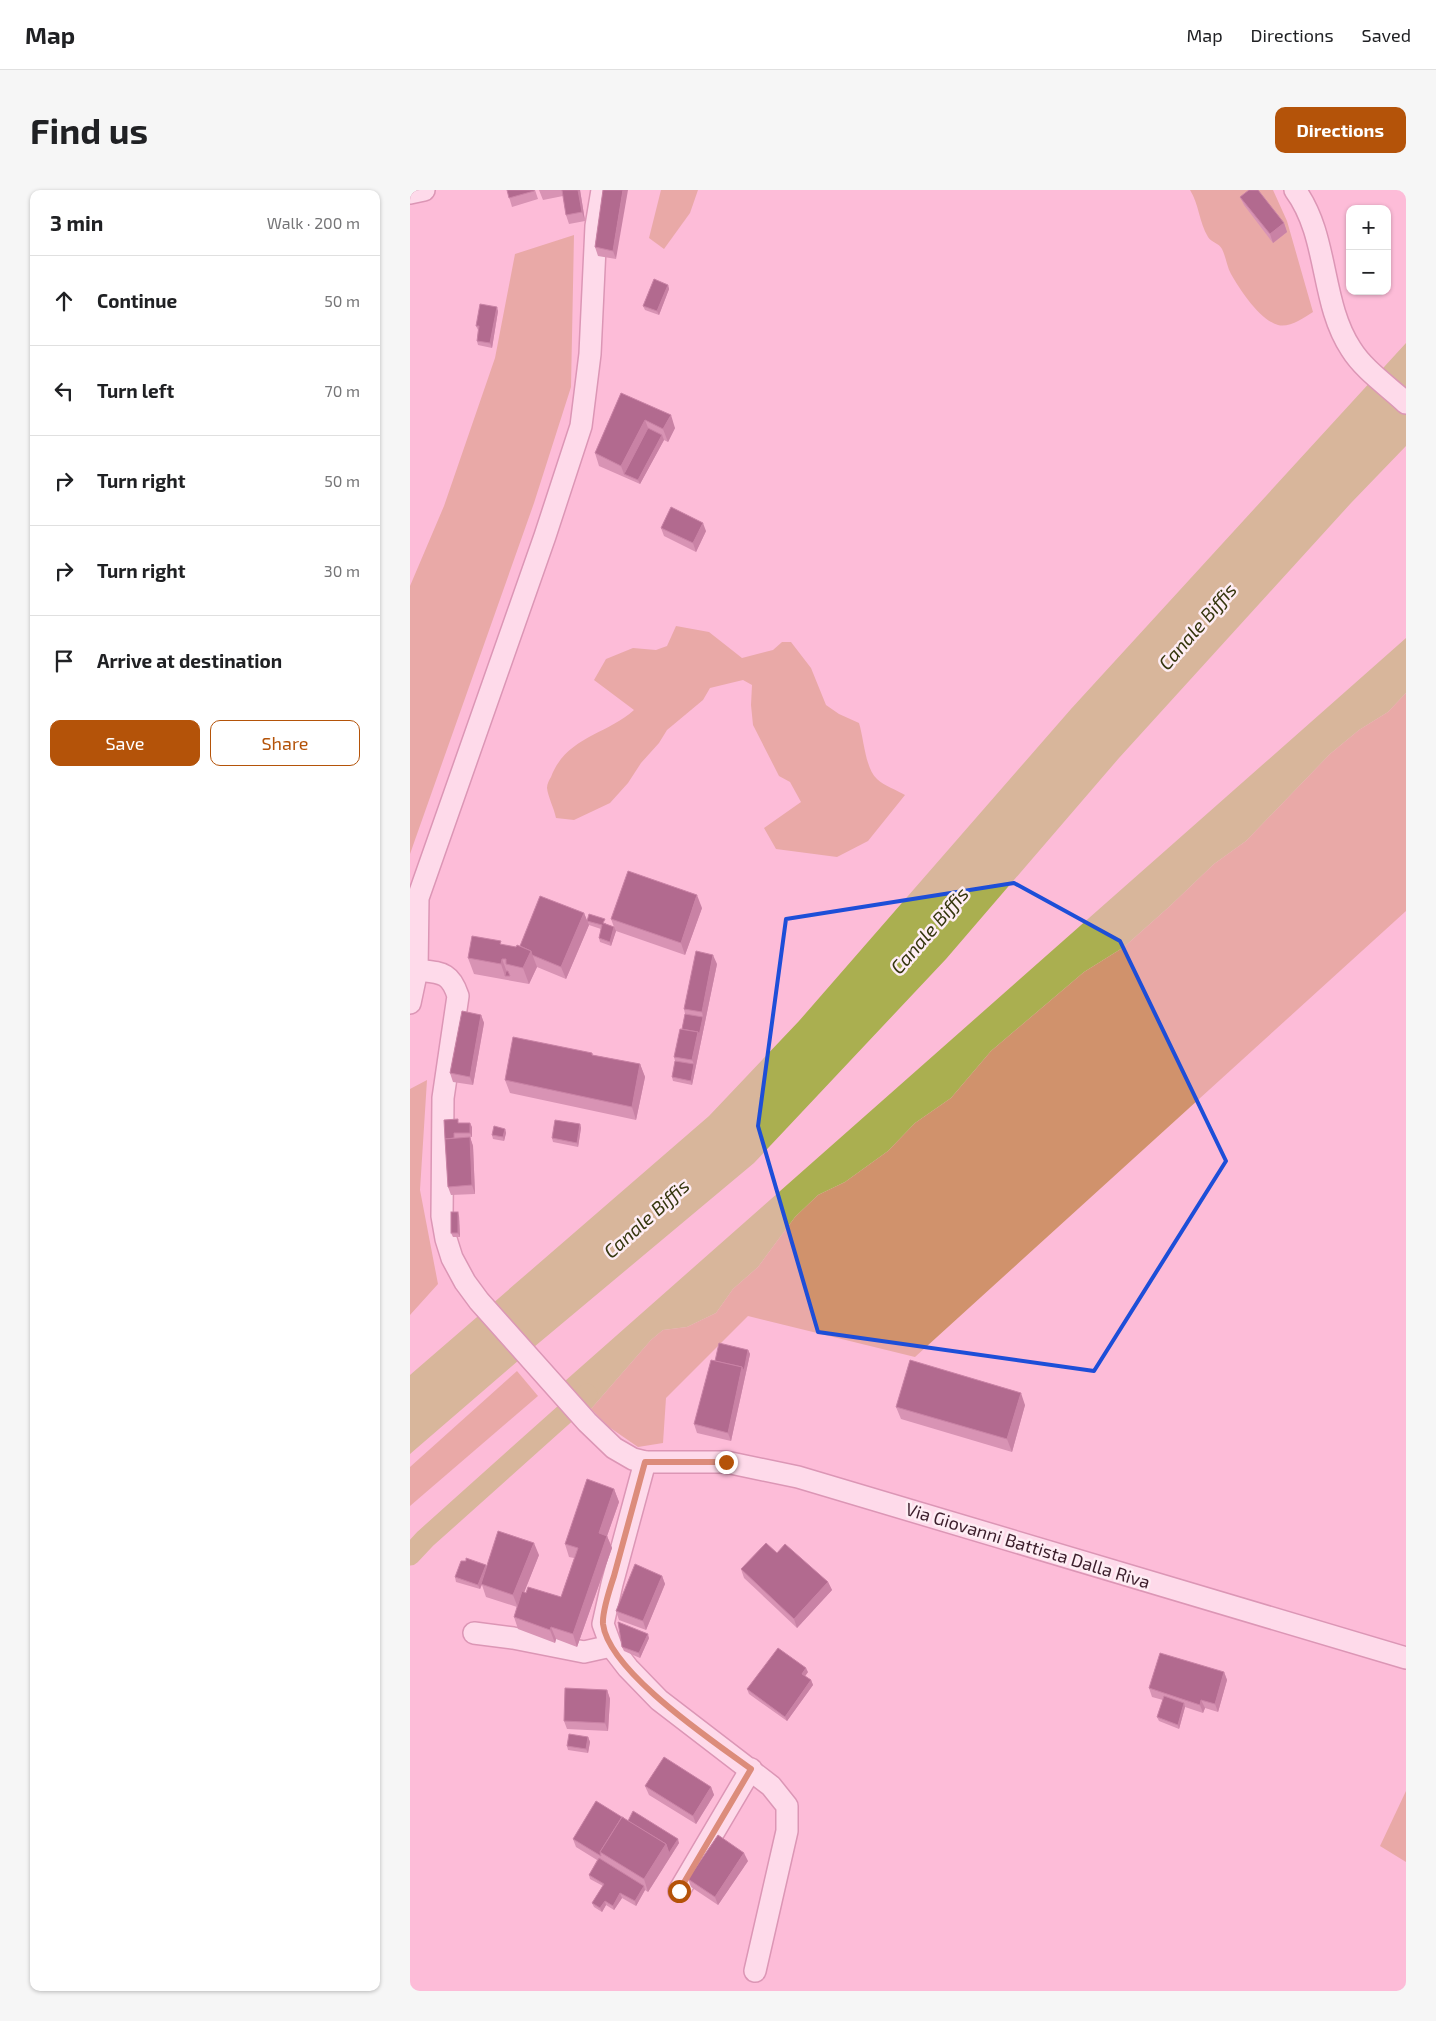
<!DOCTYPE html>
<meta charset="utf-8">
<style>
:root{--surface:#fff;--page:#f6f6f6;--text:#202124;--muted:#757577;--line:#e0e0e0;--accent:#b45309}
body{margin:0;font-family:"Exo 2",sans-serif;background:var(--page);color:var(--text)}
.controls{position:absolute;right:15px;top:15px;display:grid;overflow:hidden;border-radius:10px;box-shadow:0 1px 4px #0004}
.controls button{width:45px;height:45px;display:grid;place-items:center;padding:0;border:0;border-bottom:1px solid var(--line);background:var(--surface);color:var(--text);font:25px sans-serif}
.stop{position:absolute;width:15px;height:15px;margin:-11px;border:4px solid #b45309;border-radius:50%;background:#fff}
.stop.end{background:#b45309;border-color:#fff;box-shadow:0 1px 5px #0008}
.list{margin:0;padding:0;list-style:none}
h2{display:flex;justify-content:space-between;align-items:center;height:65px;margin:0;padding:0 20px;font-size:21px}
h2 small{font-size:16px;font-weight:400;color:var(--muted)}
.list li{display:grid;grid-template-columns:32px 1fr auto;gap:15px;align-items:center;box-sizing:border-box;height:90px;padding:0 20px;border-top:1px solid var(--line)}
.list b{display:block;font-size:19px;white-space:nowrap}
.list em{font-size:16px;font-style:normal;color:var(--muted)}
.actions{display:flex;gap:10px;padding:15px 20px}
.actions a{flex:1;padding:11px 0;border:1px solid var(--accent);border-radius:10px;text-align:center;font-size:18px;color:var(--accent)}
.actions .main{background:var(--accent);color:#fff}
.icon{flex:none;width:28px;height:28px;fill:none;stroke:currentColor;stroke-width:2;stroke-linecap:round;stroke-linejoin:round}
.map{position:relative;flex:none;width:996px;height:1801px;overflow:hidden;border-radius:10px}
header{display:flex;align-items:center;gap:30px;box-sizing:border-box;height:70px;padding:0 25px;background:var(--surface);border-bottom:1px solid var(--line)}
header strong{font-size:24px}
nav{display:flex;gap:28px;margin-inline-start:auto;font-size:18px}
.intro{display:flex;align-items:center;justify-content:space-between;box-sizing:border-box;height:120px;padding:0 30px}
h1{margin:0;font-size:35px}
.button{padding:12px 22px;border-radius:10px;background:var(--accent);color:#fff;font-size:18px;font-weight:700}
main{display:flex;gap:30px;padding:0 30px}
aside{flex:1;background:var(--surface);border-radius:10px;box-shadow:0 1px 4px #0004}
.map>svg:first-child{display:block}
.green{fill:#d0926c}
.water{fill:#aaaf50}
.lines{fill:none;stroke-linecap:round;stroke-linejoin:round}
.canal{stroke:#aaaf50;stroke-width:21}
.minor-casing{stroke:#b3698b;stroke-width:24}
.minor{stroke:#fff;stroke-width:21}
.wall{fill:#aa6287}
.shaded-wall{fill:#8a3d67}
.building{fill:#580736;stroke:#8a3d67}
.route{stroke:#b45309;stroke-width:6}
.marked{fill:none;stroke:#1d4ed8;stroke-width:4;stroke-linejoin:round}
.labels{text-anchor:middle;dominant-baseline:central;stroke-width:5;stroke-linejoin:round;paint-order:stroke}
.street-label{font-size:18px;fill:#3b1d2b;stroke:#feedf4}
.water-label{font-size:19px;font-style:italic;fill:#35360e;stroke:#feedf4}
</style>
<header>
<strong>Map</strong>
<nav><a>Map</a><a>Directions</a><a>Saved</a></nav>
</header>
<div class="intro"><h1>Find us</h1><a class="button">Directions</a></div>
<main>
<aside>
<h2>3 min<small>Walk · 200 m</small></h2>
<ul class="list">
<li><svg class="icon" aria-label="ahead" viewBox="0 0 24 24"><path d="M12 20V5M6 11l6-6 6 6"/></svg><div><b>Continue</b></div><em>50 m</em></li>
<li><svg class="icon" aria-label="left" viewBox="0 0 24 24"><path d="M17 20v-9H6M10 6l-5 5 5 5"/></svg><div><b>Turn left</b></div><em>70 m</em></li>
<li><svg class="icon" aria-label="right" viewBox="0 0 24 24"><path d="M7 20v-9h11M14 6l5 5-5 5"/></svg><div><b>Turn right</b></div><em>50 m</em></li>
<li><svg class="icon" aria-label="right" viewBox="0 0 24 24"><path d="M7 20v-9h11M14 6l5 5-5 5"/></svg><div><b>Turn right</b></div><em>30 m</em></li>
<li><svg class="icon" aria-label="arrive" viewBox="0 0 24 24"><path d="M6 21V4h12l-3 4 3 4H6"/></svg><div><b>Arrive at destination</b></div></li>
</ul>
<div class="actions"><a class="main">Save</a><a>Share</a></div>
</aside>
<div class="map">
<svg width="996" height="1801" viewBox="0 0 996 1801">
<rect width="100%" height="100%" fill="#fdbcd8"/>
<!-- green -->
<g class="green">
<path d="M 251,0 L 288,0 L 280,23 L 254,59 L 239,48 Z"/>
<path d="M 780,0 L 863,0 L 877,31 L 903,122 C 894,128 879,138 868,135 C 850,130 830,100 821,84 C 817,77 816,67 812,59 C 809,53 801,52 798,47 C 789,32 789,14 780,0 Z"/>
<path d="M 164,45 L 161,197 L 124,313 L 0,664 L 0,396 L 34,316 L 85,168 L 105,64 Z"/>
<path d="M 266,436 L 299,442 L 332,468 L 363,460 L 372,452 L 381,452 L 401,478 L 416,515 L 429,524 L 449,533 C 454,549 455,578 467,589 C 474,596 487,600 495,605 L 458,651 L 427,667 L 366,659 L 354,638 L 391,612 L 380,592 L 369,586 L 343,535 L 341,515 L 342,495 L 333,490 L 300,498 L 293,510 L 257,540 L 249,553 L 231,573 L 218,593 L 200,613 L 164,630 L 146,628 C 144,618 138,607 137,598 C 137,594 139,590 141,587 C 156,547 196,545 224,520 L 184,490 L 196,469 L 223,458 L 246,460 L 257,456 Z"/>
<path d="M 996,503 L 996,721 L 505,1167 L 338,1126 L 256,1208 L 253,1253 L 228,1257 L 199,1237 L 181,1219 L 241,1150 L 253,1140 L 277,1137 L 306,1123 L 323,1099 L 348,1077 L 385,1027 L 408,1005 L 435,992 L 478,961 L 505,933 L 541,908 L 581,861 L 674,782 L 714,757 L 760,716 L 804,674 L 836,651 L 920,564 L 949,540 L 978,522 Z"/>
<path d="M 17,890 L 10,1000 L 28,1094 L 0,1125 L 0,899 Z"/>
<path d="M 107,1181 L 128,1206 L 0,1316 L 0,1277 Z"/>
<path d="M 996,1601 L 996,1672 L 970,1656 Z"/>
</g>
<!-- water -->
<g class="water">
<path d="M 996,153 L 996,256 L 941,313 L 709,568 L 536,769 L 344,973 L 124,1157 L 0,1264 L 0,1185 L 299,926 L 389,831 L 661,519 Z"/>
<path d="M 996,448 L 996,503 L 978,522 L 949,540 L 920,564 L 836,651 L 804,674 L 760,716 L 714,757 L 674,782 L 581,861 L 541,908 L 505,933 L 478,961 L 435,992 L 408,1005 L 385,1027 L 348,1077 L 323,1099 L 306,1123 L 277,1137 L 253,1140 L 241,1150 L 181,1219 L 155,1191 Z"/>
</g>
<g class="lines">
<!-- canal -->
<path class="canal" d="M 0,1365 L 15,1349 L 177,1204"/>
<defs>
<g id="minor">
<path d="M 885,0 C 919,46 910,112 941,159 C 954,180 978,196 996,213"/>
<path d="M 0,3 L 14,0"/>
<path d="M 7,780 C 30,783 40,781 48,806 L 33,908 L 32,1026 L 36,1049 L 42,1068 L 55,1092 L 69,1111 L 177,1232 L 204,1258 L 223,1269 L 235,1272 L 316,1272 L 388,1287 L 996,1468"/>
<path d="M 0,813 L 7,780 L 8,708 L 135,346 L 171,236 L 180,164 L 186,36 L 192,0"/>
<path d="M 235,1272 L 202,1394 L 193,1434 L 201,1456 L 218,1478 L 249,1510 L 361,1596 L 377,1616 L 377,1641 L 345,1781"/>
<path d="M 64,1443 L 103,1448 L 174,1462 L 201,1456"/>
<path d="M 269,1701 L 341,1579"/>
</g>
</defs>
<!-- minor casing -->
<use href="#minor" class="minor-casing"/>
<!-- minor -->
<use href="#minor" class="minor"/>
</g>
<!-- wall -->
<g class="wall">
<path d="M 97,0 L 125,0 L 128,9 L 102,17 Z"/>
<path d="M 129,0 L 170,0 L 175,31 L 159,34 L 156,25 L 153,6 L 133,10 Z"/>
<path d="M 193,0 L 206,69 L 188,66 L 185,57 Z"/>
<path d="M 830,7 L 874,33 L 877,42 L 863,53 L 834,15 Z"/>
<path d="M 258,95 L 259,99 L 249,125 L 235,120 L 233,116 Z"/>
<path d="M 88,121 L 82,158 L 68,155 L 67,151 L 68,140 L 66,136 Z"/>
<path d="M 211,203 L 265,238 L 258,252 L 254,250 L 230,294 L 189,276 L 185,263 Z"/>
<path d="M 251,338 L 296,341 L 286,362 L 254,346 Z"/>
<path d="M 292,718 L 275,765 L 206,741 L 201,756 L 190,752 L 189,748 L 191,739 L 179,735 L 156,789 L 127,777 L 119,794 L 64,784 L 58,768 L 92,755 L 106,757 L 110,756 L 174,723 L 177,731 L 196,733 L 196,734 L 204,737 L 201,729 Z"/>
<path d="M 307,774 L 282,895 L 263,891 L 262,887 L 265,871 L 264,867 L 272,839 L 275,824 L 274,819 Z"/>
<path d="M 71,825 L 74,833 L 63,895 L 43,892 L 40,883 Z"/>
<path d="M 182,863 L 183,865 L 230,874 L 235,887 L 226,930 L 100,903 L 95,890 Z"/>
<path d="M 49,933 L 62,937 L 62,947 L 60,947 L 63,956 L 65,1004 L 41,1005 L 38,997 L 35,949 Z"/>
<path d="M 170,934 L 171,938 L 168,957 L 143,952 L 142,948 Z"/>
<path d="M 95,939 L 96,943 L 94,951 L 83,949 L 82,945 Z"/>
<path d="M 49,1026 L 50,1047 L 43,1047 L 41,1043 Z"/>
<path d="M 338,1160 L 340,1164 L 321,1251 L 287,1243 L 284,1234 L 305,1171 Z"/>
<path d="M 615,1215 L 602,1262 L 491,1229 L 486,1217 Z"/>
<path d="M 204,1299 L 209,1312 L 197,1346 L 202,1358 L 167,1457 L 146,1449 L 145,1453 L 108,1439 L 104,1427 L 107,1417 L 76,1407 L 72,1395 L 70,1399 L 46,1392 L 45,1387 L 77,1378 L 129,1365 L 114,1402 L 151,1407 L 164,1368 L 159,1367 L 155,1354 Z"/>
<path d="M 367,1363 L 418,1392 L 422,1400 L 387,1438 L 334,1388 L 331,1379 Z"/>
<path d="M 252,1386 L 255,1394 L 236,1440 L 209,1430 L 206,1421 Z"/>
<path d="M 239,1448 L 230,1468 L 214,1461 L 212,1457 Z"/>
<path d="M 398,1482 L 395,1486 L 401,1490 L 403,1495 L 377,1531 L 339,1504 L 337,1499 Z"/>
<path d="M 814,1482 L 817,1490 L 808,1522 L 795,1518 L 793,1523 L 775,1517 L 769,1539 L 749,1531 L 747,1527 L 753,1510 L 742,1507 L 739,1498 Z"/>
<path d="M 197,1500 L 200,1509 L 198,1541 L 157,1539 L 154,1531 Z"/>
<path d="M 178,1547 L 180,1552 L 178,1563 L 158,1560 L 157,1556 Z"/>
<path d="M 235,1596 L 301,1597 L 304,1605 L 286,1634 L 239,1605 Z"/>
<path d="M 218,1631 L 269,1653 L 238,1702 L 235,1700 L 226,1716 L 212,1708 L 204,1720 L 196,1715 L 192,1722 L 184,1717 L 182,1713 L 193,1696 L 180,1689 L 179,1685 L 187,1670 L 166,1657 L 163,1649 Z"/>
<path d="M 338,1671 L 308,1715 L 281,1697 L 278,1689 Z"/>
</g>
<!-- shaded-wall -->
<g class="shaded-wall">
<path d="M 168,0 L 170,0 L 175,31 L 172,22 Z"/>
<path d="M 213,0 L 218,0 L 206,69 L 203,61 Z"/>
<path d="M 874,33 L 877,42 L 863,53 L 860,44 Z"/>
<path d="M 258,95 L 259,99 L 249,125 L 247,121 Z"/>
<path d="M 87,117 L 88,121 L 82,158 L 80,153 Z"/>
<path d="M 261,225 L 265,238 L 258,252 L 253,239 Z"/>
<path d="M 235,230 L 240,243 L 214,284 L 211,276 Z"/>
<path d="M 252,245 L 254,250 L 230,294 L 228,290 Z"/>
<path d="M 293,333 L 296,341 L 286,362 L 283,353 Z"/>
<path d="M 287,705 L 292,718 L 275,765 L 271,753 Z"/>
<path d="M 174,723 L 179,735 L 156,789 L 151,777 Z"/>
<path d="M 204,737 L 206,741 L 201,756 L 200,752 Z"/>
<path d="M 121,761 L 127,777 L 119,794 L 113,778 Z"/>
<path d="M 303,765 L 307,774 L 282,895 L 281,891 L 284,874 L 282,870 L 288,842 L 293,827 L 292,822 Z"/>
<path d="M 92,769 L 98,785 L 95,786 L 91,774 Z"/>
<path d="M 71,825 L 74,833 L 63,895 L 60,887 Z"/>
<path d="M 230,874 L 235,887 L 226,930 L 222,917 Z"/>
<path d="M 60,933 L 62,937 L 62,947 L 60,943 Z"/>
<path d="M 170,934 L 171,938 L 168,957 L 167,953 Z"/>
<path d="M 95,939 L 96,943 L 94,951 L 93,947 Z"/>
<path d="M 60,947 L 63,956 L 65,1004 L 62,995 Z"/>
<path d="M 48,1022 L 49,1026 L 50,1047 L 48,1043 Z"/>
<path d="M 338,1160 L 340,1164 L 321,1251 L 318,1243 L 332,1177 Z"/>
<path d="M 611,1203 L 615,1215 L 602,1262 L 597,1249 Z"/>
<path d="M 204,1299 L 209,1312 L 197,1346 L 202,1358 L 167,1457 L 163,1444 L 189,1343 Z"/>
<path d="M 124,1353 L 129,1365 L 108,1418 L 103,1405 Z"/>
<path d="M 76,1375 L 77,1379 L 70,1399 L 68,1395 Z"/>
<path d="M 252,1386 L 255,1394 L 236,1440 L 233,1431 Z"/>
<path d="M 418,1392 L 422,1400 L 387,1438 L 384,1429 Z"/>
<path d="M 141,1437 L 146,1449 L 145,1453 L 140,1440 Z"/>
<path d="M 238,1444 L 239,1448 L 230,1468 L 229,1463 Z"/>
<path d="M 396,1478 L 398,1482 L 393,1489 L 392,1484 Z"/>
<path d="M 814,1482 L 817,1490 L 808,1522 L 805,1514 Z"/>
<path d="M 401,1490 L 403,1495 L 377,1531 L 375,1527 Z"/>
<path d="M 197,1500 L 200,1509 L 198,1541 L 195,1533 Z"/>
<path d="M 791,1510 L 795,1518 L 793,1523 L 790,1515 Z"/>
<path d="M 774,1513 L 775,1517 L 769,1539 L 768,1535 Z"/>
<path d="M 178,1547 L 180,1552 L 178,1563 L 176,1559 Z"/>
<path d="M 301,1597 L 304,1605 L 286,1634 L 283,1626 Z"/>
<path d="M 268,1649 L 269,1653 L 238,1702 L 234,1689 L 256,1654 Z"/>
<path d="M 334,1663 L 338,1671 L 308,1715 L 305,1707 Z"/>
<path d="M 234,1696 L 235,1700 L 226,1716 L 225,1711 Z"/>
<path d="M 210,1703 L 212,1708 L 204,1720 L 203,1716 Z"/>
<path d="M 195,1711 L 196,1715 L 192,1722 L 190,1718 Z"/>
</g>
<!-- building -->
<g class="building">
<path d="M 97,0 L 124,0 L 124,1 L 99,8 Z"/>
<path d="M 152,0 L 168,0 L 172,22 L 156,25 Z"/>
<path d="M 193,0 L 213,0 L 203,61 L 185,57 Z"/>
<path d="M 839,0 L 848,0 L 874,33 L 860,44 L 830,7 Z"/>
<path d="M 244,89 L 258,95 L 247,121 L 233,116 Z"/>
<path d="M 70,114 L 87,117 L 80,153 L 67,151 L 69,136 L 66,136 Z"/>
<path d="M 211,203 L 261,225 L 253,239 L 235,230 L 211,276 L 185,263 Z"/>
<path d="M 238,238 L 252,245 L 228,290 L 214,284 Z"/>
<path d="M 261,317 L 293,333 L 283,353 L 251,338 Z"/>
<path d="M 218,681 L 287,705 L 271,753 L 201,729 Z"/>
<path d="M 130,706 L 174,723 L 151,777 L 122,765 L 121,761 L 110,756 Z"/>
<path d="M 179,724 L 195,729 L 193,733 L 204,737 L 200,752 L 189,748 L 192,735 L 177,731 Z"/>
<path d="M 62,746 L 91,751 L 90,754 L 106,757 L 107,755 L 121,761 L 113,778 L 96,774 L 96,769 L 92,769 L 91,774 L 58,768 Z"/>
<path d="M 286,761 L 303,765 L 292,822 L 274,819 Z"/>
<path d="M 96,781 L 98,781 L 100,786 L 95,786 Z"/>
<path d="M 52,821 L 71,825 L 60,887 L 40,883 Z"/>
<path d="M 275,824 L 293,827 L 289,846 L 288,842 L 272,839 Z"/>
<path d="M 270,839 L 288,842 L 282,870 L 264,867 Z"/>
<path d="M 103,847 L 182,863 L 182,865 L 230,874 L 222,917 L 95,890 Z"/>
<path d="M 265,871 L 284,874 L 281,891 L 262,887 Z"/>
<path d="M 48,929 L 48,933 L 60,933 L 60,943 L 44,943 L 44,948 L 35,949 L 34,930 Z"/>
<path d="M 145,930 L 170,934 L 167,953 L 142,948 Z"/>
<path d="M 84,936 L 95,939 L 93,947 L 82,945 Z"/>
<path d="M 60,947 L 62,995 L 38,997 L 35,949 Z"/>
<rect x="41" y="1022" width="7" height="21"/>
<path d="M 309,1153 L 338,1160 L 334,1181 L 332,1177 L 305,1171 Z"/>
<path d="M 301,1170 L 332,1177 L 318,1243 L 284,1234 Z"/>
<path d="M 500,1170 L 611,1203 L 597,1249 L 486,1217 Z"/>
<path d="M 177,1289 L 204,1299 L 189,1343 L 197,1346 L 163,1444 L 141,1437 L 140,1440 L 104,1427 L 112,1401 L 116,1403 L 118,1397 L 151,1407 L 168,1358 L 155,1354 Z"/>
<path d="M 88,1341 L 124,1353 L 103,1405 L 71,1394 Z"/>
<path d="M 356,1353 L 367,1363 L 375,1354 L 418,1392 L 384,1429 L 331,1379 Z"/>
<path d="M 56,1368 L 76,1375 L 68,1395 L 45,1387 L 51,1371 L 56,1371 Z"/>
<path d="M 225,1374 L 252,1386 L 233,1431 L 206,1421 Z"/>
<path d="M 208,1432 L 238,1444 L 229,1463 L 212,1457 Z"/>
<path d="M 368,1458 L 396,1478 L 392,1484 L 401,1490 L 375,1527 L 337,1499 Z"/>
<path d="M 750,1463 L 814,1482 L 805,1514 L 791,1510 L 790,1515 L 739,1498 Z"/>
<path d="M 155,1498 L 197,1500 L 195,1533 L 154,1531 Z"/>
<path d="M 754,1506 L 774,1513 L 768,1535 L 747,1527 Z"/>
<path d="M 159,1544 L 178,1547 L 176,1559 L 157,1556 Z"/>
<path d="M 254,1567 L 301,1597 L 283,1626 L 235,1596 Z"/>
<path d="M 186,1611 L 215,1629 L 212,1627 L 190,1662 L 191,1666 L 163,1649 Z"/>
<path d="M 223,1621 L 268,1649 L 259,1663 L 256,1654 L 218,1631 Z"/>
<path d="M 212,1627 L 256,1654 L 234,1689 L 190,1662 Z"/>
<path d="M 308,1645 L 334,1663 L 305,1707 L 278,1689 Z"/>
<path d="M 189,1668 L 234,1696 L 225,1711 L 210,1703 L 203,1716 L 195,1711 L 190,1718 L 182,1713 L 194,1694 L 179,1685 Z"/>
</g>
<g class="lines">
<!-- route -->
<path class="route" d="M 269,1701 L 341,1579 C 303,1551 199,1482 193,1434 C 192,1422 200,1398 204,1386 C 214,1348 225,1310 235,1272 L 316,1272"/>
</g>
<!-- marked area -->
<path d="M0 0H996V1801H0ZM 604,693 L 710,751 L 816,971 L 684,1181 L 408,1142 L 348,936 L 376,729 Z" fill="#fdbcd8" fill-opacity=".55" fill-rule="evenodd"/>
<path class="marked" d="M 604,693 L 710,751 L 816,971 L 684,1181 L 408,1142 L 348,936 L 376,729 Z"/>
<g class="labels">
<!-- street labels -->
<g class="street-label">
<text transform="translate(618 1355) rotate(17)">Via Giovanni Battista Dalla Riva</text>
</g>
<!-- water labels -->
<g class="water-label">
<text transform="translate(787 436) rotate(-49)">Canale Biffis</text>
<text transform="translate(519 740) rotate(-49)">Canale Biffis</text>
<text transform="translate(236 1028) rotate(-42)">Canale Biffis</text>
</g>
</g>
</svg>
<div class="controls">
<button>+</button>
<button>−</button>
</div>
<div class="stop" style="left:269px;top:1701px"></div>
<div class="stop end" style="left:316px;top:1272px"></div>
</div>
</main>
